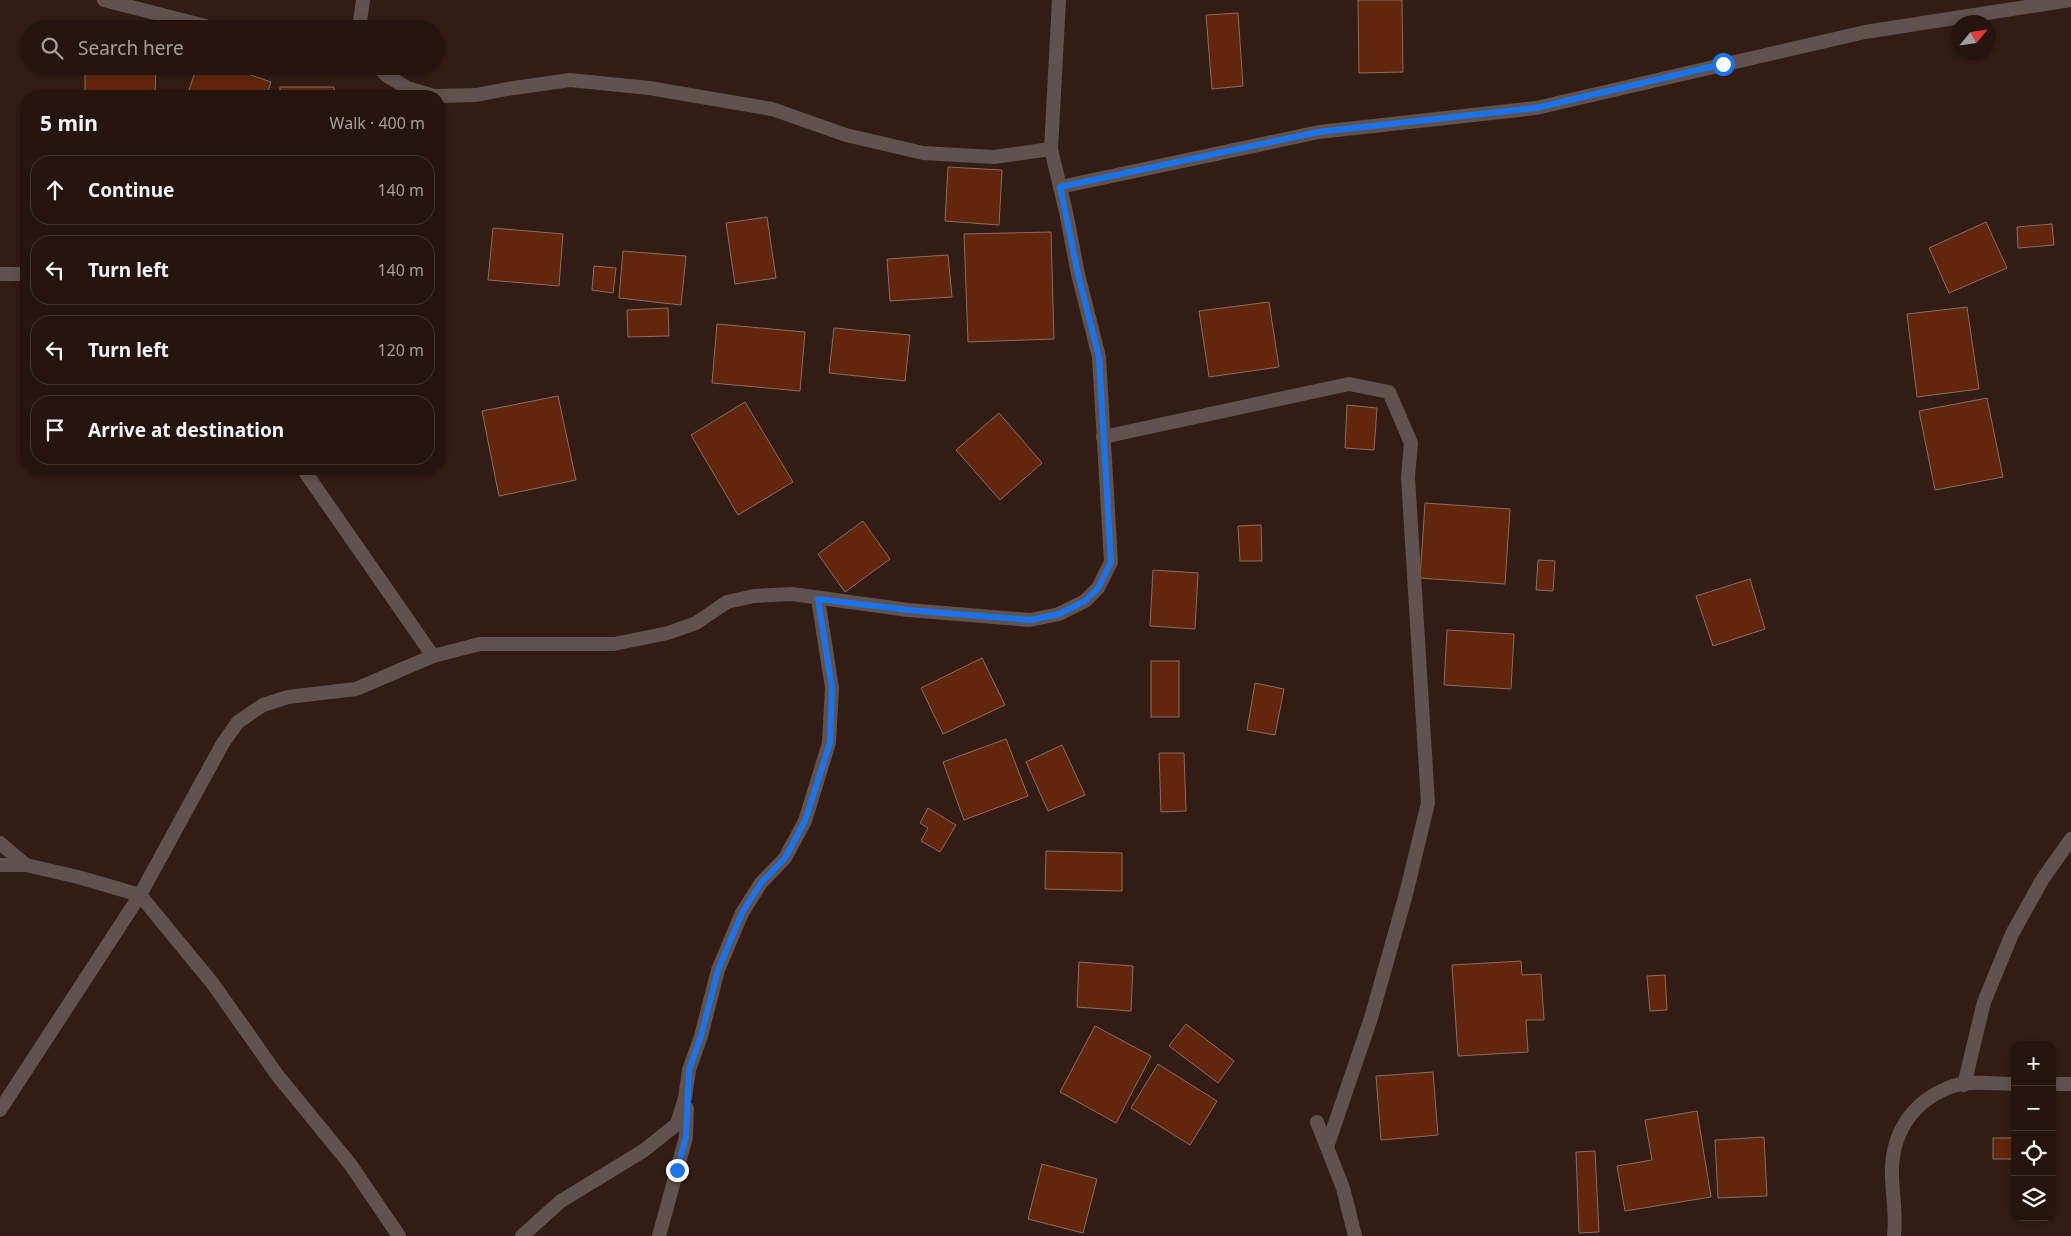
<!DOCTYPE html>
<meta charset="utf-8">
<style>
:root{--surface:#26150e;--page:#2e1e17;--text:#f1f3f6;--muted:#a49f9e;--line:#42342e}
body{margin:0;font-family:"Noto Sans",sans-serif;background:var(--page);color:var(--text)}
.controls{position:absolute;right:15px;bottom:15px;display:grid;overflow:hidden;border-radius:10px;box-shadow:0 2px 8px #0003}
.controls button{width:45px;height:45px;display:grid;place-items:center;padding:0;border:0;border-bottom:1px solid var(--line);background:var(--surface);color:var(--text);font:25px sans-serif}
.compass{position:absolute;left:1951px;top:15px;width:45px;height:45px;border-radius:50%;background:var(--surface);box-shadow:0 2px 8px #0003;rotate:61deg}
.stop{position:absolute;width:15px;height:15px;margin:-11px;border:4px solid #1a73e8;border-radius:50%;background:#fff}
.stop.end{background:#1a73e8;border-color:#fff;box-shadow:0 1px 5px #0008}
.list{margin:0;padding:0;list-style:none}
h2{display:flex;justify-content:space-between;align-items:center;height:65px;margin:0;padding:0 20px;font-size:21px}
h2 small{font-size:16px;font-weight:400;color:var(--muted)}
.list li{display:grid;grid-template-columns:32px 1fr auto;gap:15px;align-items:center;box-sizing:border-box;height:70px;margin:0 10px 10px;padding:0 10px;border:1px solid var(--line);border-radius:20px}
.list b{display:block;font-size:19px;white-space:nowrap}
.list em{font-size:16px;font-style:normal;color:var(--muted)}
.icon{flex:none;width:28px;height:28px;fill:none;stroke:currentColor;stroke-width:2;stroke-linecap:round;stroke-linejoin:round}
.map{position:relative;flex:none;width:2071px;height:1236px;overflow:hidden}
.search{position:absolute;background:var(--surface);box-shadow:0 2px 8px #0003;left:20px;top:20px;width:425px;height:55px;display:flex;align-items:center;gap:12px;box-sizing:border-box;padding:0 18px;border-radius:28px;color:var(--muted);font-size:19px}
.panel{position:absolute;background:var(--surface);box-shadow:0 2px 8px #0003;left:20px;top:90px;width:425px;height:385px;border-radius:20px}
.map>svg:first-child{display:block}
.building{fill:#62260c;stroke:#896c61}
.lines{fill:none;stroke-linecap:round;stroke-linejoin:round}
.minor{stroke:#5f524f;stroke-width:14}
.route{stroke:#1a73e8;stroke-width:6}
</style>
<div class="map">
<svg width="2071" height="1236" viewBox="0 0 2071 1236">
<rect width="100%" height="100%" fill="#331c13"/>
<!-- building -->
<g class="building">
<path d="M 1358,0 L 1402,0 L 1403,72 L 1359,73 Z"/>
<path d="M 1238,13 L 1243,86 L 1212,89 L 1206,15 Z"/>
<path d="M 85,66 L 156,66 L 155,96 L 85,96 Z"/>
<path d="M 197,66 L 225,66 L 271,82 L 266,96 L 187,96 Z"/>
<path d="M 280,87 L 334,87 L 335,96 L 280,96 Z"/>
<path d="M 948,167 L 1002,170 L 999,225 L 945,221 Z"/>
<path d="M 767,217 L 776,278 L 735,284 L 726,223 Z"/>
<path d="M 1986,222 L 2007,268 L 1949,293 L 1929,248 Z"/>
<path d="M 2052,224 L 2054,245 L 2018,248 L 2017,227 Z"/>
<path d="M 493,228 L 563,234 L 559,286 L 488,280 Z"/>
<path d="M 1051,232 L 1054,339 L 968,342 L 964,234 Z"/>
<path d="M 623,251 L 686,256 L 681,305 L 619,298 Z"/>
<path d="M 948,255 L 952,297 L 890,301 L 887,259 Z"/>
<path d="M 594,266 L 616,268 L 613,293 L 592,290 Z"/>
<path d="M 1269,302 L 1279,367 L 1209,377 L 1199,311 Z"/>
<path d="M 1967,307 L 1979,389 L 1917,397 L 1907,314 Z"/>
<path d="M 668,308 L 669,336 L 628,337 L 627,310 Z"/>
<path d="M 717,324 L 805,332 L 800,391 L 712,383 Z"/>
<path d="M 834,328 L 910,335 L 905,381 L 829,373 Z"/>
<path d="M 558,396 L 576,480 L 499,496 L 482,411 Z"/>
<path d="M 1987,398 L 2003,477 L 1935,490 L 1919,411 Z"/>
<path d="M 745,402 L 793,482 L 738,515 L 691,435 Z"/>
<path d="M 1347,405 L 1377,408 L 1374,450 L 1345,448 Z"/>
<path d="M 999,413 L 1042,463 L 1000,500 L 956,450 Z"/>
<path d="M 1425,503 L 1510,509 L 1505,584 L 1420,578 Z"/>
<path d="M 863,521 L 890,559 L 845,592 L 818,554 Z"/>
<path d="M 1261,525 L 1262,561 L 1240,561 L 1238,526 Z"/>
<path d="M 1538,560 L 1555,561 L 1553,591 L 1536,590 Z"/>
<path d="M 1153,570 L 1198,573 L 1195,629 L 1150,626 Z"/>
<path d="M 1750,579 L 1765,629 L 1713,646 L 1696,596 Z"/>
<path d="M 1447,630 L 1514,634 L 1511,689 L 1444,685 Z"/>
<path d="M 982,658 L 1005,705 L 943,734 L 921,688 Z"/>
<rect x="1151" y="661" width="28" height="56"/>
<path d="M 1255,683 L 1284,689 L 1275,735 L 1247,730 Z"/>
<path d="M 1006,739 L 1028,796 L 964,820 L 943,762 Z"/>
<path d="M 1062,745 L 1085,795 L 1048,811 L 1026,762 Z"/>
<path d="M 1159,753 L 1184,753 L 1186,811 L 1161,812 Z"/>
<path d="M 928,808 L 956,825 L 940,852 L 921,841 L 928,828 L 920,823 Z"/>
<path d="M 1046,851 L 1122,853 L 1122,891 L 1045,889 Z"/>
<path d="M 1521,961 L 1522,975 L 1541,974 L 1544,1020 L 1526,1020 L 1528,1052 L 1458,1056 L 1452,965 Z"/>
<path d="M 1079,962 L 1133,966 L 1131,1011 L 1077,1007 Z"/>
<path d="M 1665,975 L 1667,1010 L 1650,1011 L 1647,976 Z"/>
<path d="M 1186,1024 L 1234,1061 L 1218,1083 L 1169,1046 Z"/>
<path d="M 1095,1026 L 1151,1056 L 1116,1123 L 1060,1092 Z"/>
<path d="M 1158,1064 L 1217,1101 L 1190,1145 L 1131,1108 Z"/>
<path d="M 1433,1072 L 1438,1135 L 1381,1140 L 1376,1076 Z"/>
<path d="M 1697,1111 L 1711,1197 L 1625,1211 L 1617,1166 L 1652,1160 L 1645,1120 Z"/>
<path d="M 1764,1137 L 1767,1196 L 1718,1198 L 1715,1140 Z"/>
<rect x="1993" y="1138" width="22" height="21"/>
<path d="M 1595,1151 L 1599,1232 L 1579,1233 L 1576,1152 Z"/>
<path d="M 1042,1164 L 1097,1179 L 1083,1233 L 1028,1219 Z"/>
</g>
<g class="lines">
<!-- minor -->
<g class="minor">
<path d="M 104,0 L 217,29"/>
<path d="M 359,29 L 363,0"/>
<path d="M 378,66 L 386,75 L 407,88 L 434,96 L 476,95 L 507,89 L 570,80 L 649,88 L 772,109 L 846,135 L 923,153 L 994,157 L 1051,149"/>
<path d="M 1060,187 L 1319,132 L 1536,108 L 1865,32 L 2071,0"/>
<path d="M 0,274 L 26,274"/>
<path d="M 1103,437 L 1349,384 L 1389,392 L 1411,443 L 1408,477 L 1428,803 L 1406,894 L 1371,1018 L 1327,1147"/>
<path d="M 303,469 L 433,656"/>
<path d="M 0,843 L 26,865"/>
<path d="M 0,865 L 26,865 L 78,877 L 140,895 L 213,984 L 278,1076 L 350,1164 L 399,1236"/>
<path d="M 2052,1084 L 2071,1084"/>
<path d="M 1964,1085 L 1984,1002 L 2012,934 L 2042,880 L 2071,839"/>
<path d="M 0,1110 L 140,895 L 223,743 L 238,722 L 263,705 L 288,697 L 356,689 L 433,656 L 480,644 L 614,644 L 668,633 L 696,623 L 727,602 L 754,596 L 792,594 L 908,610 L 1030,620 L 1059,614 L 1085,601 L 1098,588 L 1111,562 L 1099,357 L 1078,274 L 1066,212 L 1051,149 L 1059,0"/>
<path d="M 1317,1122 L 1343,1188 L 1355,1236"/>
<path d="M 522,1236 L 561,1201 L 643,1151 L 677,1124 L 685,1098 L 689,1070 L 701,1036 L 718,970 L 742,913 L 761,883 L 785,858 L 805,821 L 829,743 L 832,688 L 818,599"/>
<path d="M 659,1236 L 686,1137 L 687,1108"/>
<path d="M 1894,1236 C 1897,1213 1891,1190 1892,1167 C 1894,1128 1916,1099 1953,1086 C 1972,1080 1996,1084 2015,1084"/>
</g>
</g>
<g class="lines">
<!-- route -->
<path class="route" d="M 677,1170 L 686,1137 L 689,1070 L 701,1036 L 718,970 L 742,913 L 761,883 L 785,858 L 805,821 L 830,743 L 832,688 L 818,599 L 908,610 L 1030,620 L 1059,614 L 1085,601 L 1098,588 L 1111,562 L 1099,357 L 1078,274 L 1060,187 L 1318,132 L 1536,108 L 1723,64"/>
</g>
</svg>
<div class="controls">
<button>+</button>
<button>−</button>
<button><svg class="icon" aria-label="locate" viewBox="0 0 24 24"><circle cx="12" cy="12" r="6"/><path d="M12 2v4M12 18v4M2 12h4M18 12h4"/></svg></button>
<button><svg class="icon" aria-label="layers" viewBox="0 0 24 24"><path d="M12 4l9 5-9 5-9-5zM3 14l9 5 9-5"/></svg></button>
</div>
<svg class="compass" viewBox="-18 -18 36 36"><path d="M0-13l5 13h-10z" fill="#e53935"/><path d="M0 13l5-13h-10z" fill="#a49f9e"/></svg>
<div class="stop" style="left:1723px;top:64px"></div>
<div class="stop end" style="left:677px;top:1170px"></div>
<div class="search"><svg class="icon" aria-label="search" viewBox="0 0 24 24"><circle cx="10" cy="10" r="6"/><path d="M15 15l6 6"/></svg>Search here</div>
<section class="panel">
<h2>5 min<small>Walk · 400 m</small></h2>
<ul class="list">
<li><svg class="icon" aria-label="ahead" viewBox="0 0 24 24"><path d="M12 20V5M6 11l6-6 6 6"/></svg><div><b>Continue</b></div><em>140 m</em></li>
<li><svg class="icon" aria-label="left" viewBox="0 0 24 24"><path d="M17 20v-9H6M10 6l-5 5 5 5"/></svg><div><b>Turn left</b></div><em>140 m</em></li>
<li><svg class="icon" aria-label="left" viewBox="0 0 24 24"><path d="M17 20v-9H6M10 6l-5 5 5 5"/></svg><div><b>Turn left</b></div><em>120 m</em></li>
<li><svg class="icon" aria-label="arrive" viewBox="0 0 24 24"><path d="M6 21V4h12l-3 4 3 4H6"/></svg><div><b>Arrive at destination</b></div></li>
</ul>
</section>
</div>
